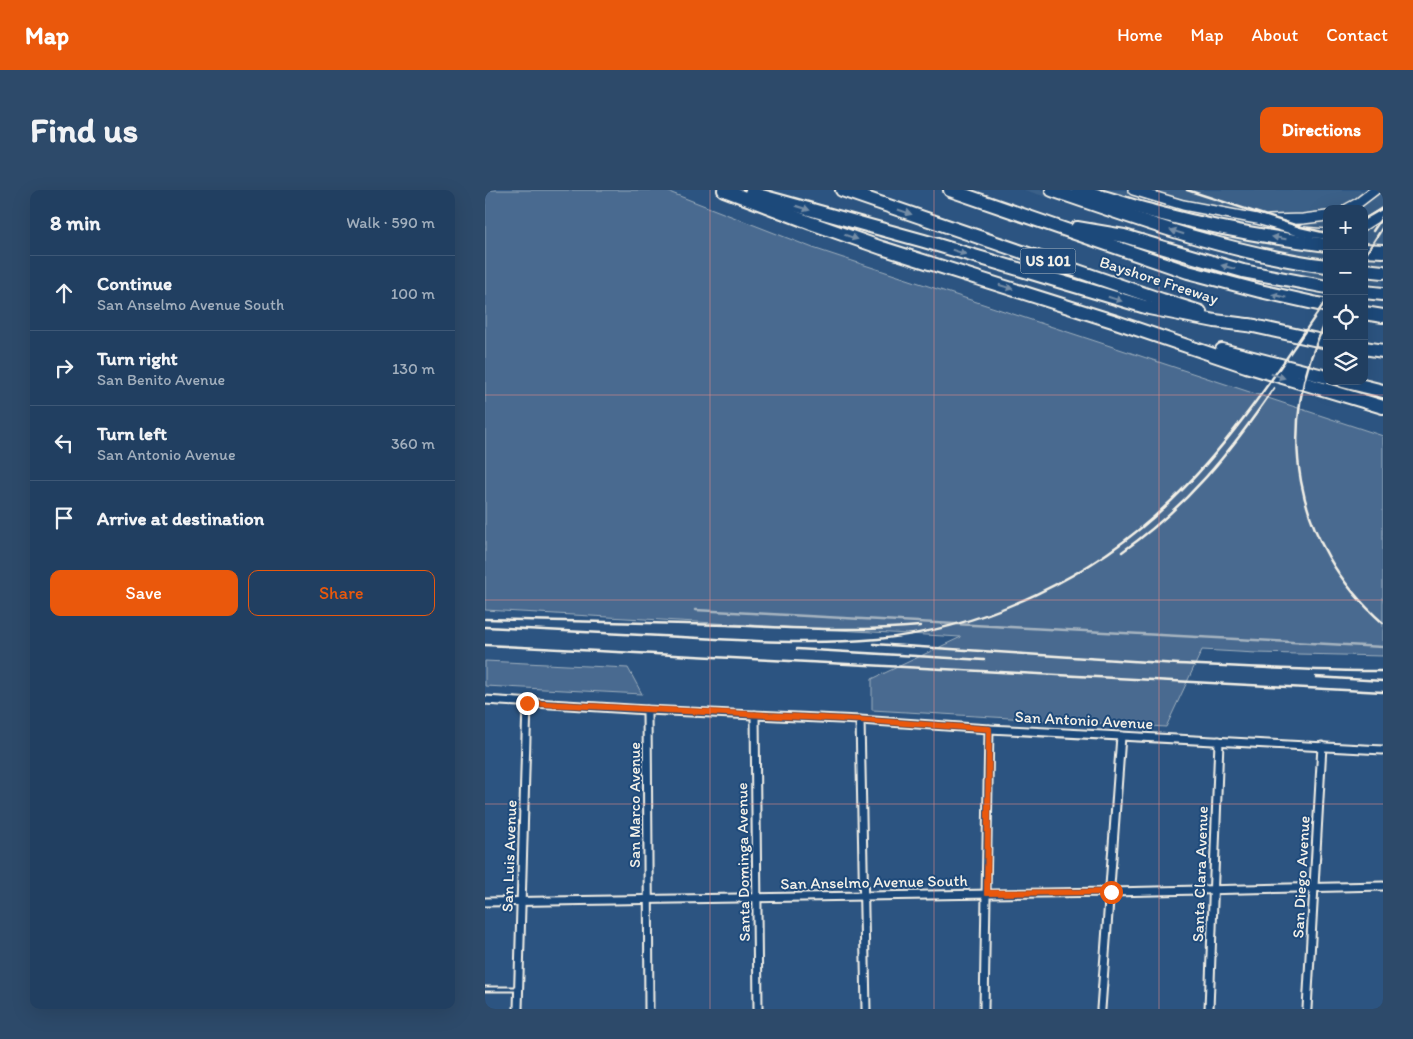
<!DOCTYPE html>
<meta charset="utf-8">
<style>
:root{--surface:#213f61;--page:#2d4a6a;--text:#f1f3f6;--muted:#a2afbd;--line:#3e5876;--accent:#ea580c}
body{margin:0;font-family:Itim,sans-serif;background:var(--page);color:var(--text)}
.controls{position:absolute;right:15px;top:15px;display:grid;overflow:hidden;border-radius:10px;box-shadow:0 5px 20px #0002}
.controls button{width:45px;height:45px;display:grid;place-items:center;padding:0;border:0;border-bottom:1px solid var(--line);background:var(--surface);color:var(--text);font:25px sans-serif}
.stop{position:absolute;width:15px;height:15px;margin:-11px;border:4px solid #ea580c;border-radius:50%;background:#fff}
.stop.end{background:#ea580c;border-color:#fff;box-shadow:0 1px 5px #0008}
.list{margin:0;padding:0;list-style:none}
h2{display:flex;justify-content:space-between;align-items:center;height:65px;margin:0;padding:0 20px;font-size:21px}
h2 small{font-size:16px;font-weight:400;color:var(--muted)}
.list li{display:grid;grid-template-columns:32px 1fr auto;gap:15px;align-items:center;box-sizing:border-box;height:75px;padding:0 20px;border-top:1px solid var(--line)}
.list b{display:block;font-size:19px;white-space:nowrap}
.list p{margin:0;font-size:16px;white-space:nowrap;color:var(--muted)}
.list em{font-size:16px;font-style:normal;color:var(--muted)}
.actions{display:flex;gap:10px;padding:15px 20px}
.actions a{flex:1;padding:11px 0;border:1px solid var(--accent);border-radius:10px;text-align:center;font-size:18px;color:var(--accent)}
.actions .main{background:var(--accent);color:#fff}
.icon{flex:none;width:28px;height:28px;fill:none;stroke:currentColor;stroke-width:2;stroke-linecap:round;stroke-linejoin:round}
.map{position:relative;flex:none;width:898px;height:819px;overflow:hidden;border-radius:10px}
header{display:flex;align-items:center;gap:30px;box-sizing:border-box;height:70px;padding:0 25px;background:var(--accent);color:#fff}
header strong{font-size:24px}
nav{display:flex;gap:28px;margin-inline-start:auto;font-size:18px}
.intro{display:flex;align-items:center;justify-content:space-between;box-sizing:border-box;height:120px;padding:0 30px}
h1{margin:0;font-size:35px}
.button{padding:12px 22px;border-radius:10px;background:var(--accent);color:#fff;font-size:18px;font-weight:700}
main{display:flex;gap:30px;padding:0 30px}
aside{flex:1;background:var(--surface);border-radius:10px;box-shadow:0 5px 20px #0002}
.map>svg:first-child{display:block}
.built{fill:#3b6088}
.green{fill:#496b90;stroke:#9eaebc}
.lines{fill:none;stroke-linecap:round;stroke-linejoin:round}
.stream{stroke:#a7b4c0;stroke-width:2.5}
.service-casing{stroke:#f4f1e8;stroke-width:7}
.minor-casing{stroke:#f4f1e8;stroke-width:11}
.tertiary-casing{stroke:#f4f1e8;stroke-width:12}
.motorway-casing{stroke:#f4f1e8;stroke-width:16}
.service{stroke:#1f4a7a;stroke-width:3}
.minor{stroke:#1f4a7a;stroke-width:7}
.tertiary{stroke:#1f4a7a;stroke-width:9}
.motorway{stroke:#1f4a7a;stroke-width:12}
.rail{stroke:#f4f1e8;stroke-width:2.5}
.oneway{fill:#748da6}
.route{stroke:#ea580c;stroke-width:6}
.grid{fill:none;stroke:#e58c88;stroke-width:1;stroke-opacity:0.55}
.labels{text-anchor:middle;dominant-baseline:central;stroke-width:4;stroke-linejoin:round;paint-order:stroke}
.shield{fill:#1f4a7a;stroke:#b4bfc7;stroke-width:1}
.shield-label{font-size:15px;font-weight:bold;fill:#f4f1e8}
.street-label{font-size:16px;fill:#f4f1e8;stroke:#1f4a7a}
</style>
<header>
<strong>Map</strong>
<nav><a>Home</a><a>Map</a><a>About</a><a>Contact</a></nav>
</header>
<div class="intro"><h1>Find us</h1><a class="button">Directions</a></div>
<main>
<aside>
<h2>8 min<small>Walk · 590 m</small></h2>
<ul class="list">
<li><svg class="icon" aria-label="ahead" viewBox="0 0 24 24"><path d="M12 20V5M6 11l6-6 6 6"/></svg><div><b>Continue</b><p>San Anselmo Avenue South</p></div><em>100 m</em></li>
<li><svg class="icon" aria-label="right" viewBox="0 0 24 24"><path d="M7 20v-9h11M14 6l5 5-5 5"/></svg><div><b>Turn right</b><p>San Benito Avenue</p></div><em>130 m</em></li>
<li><svg class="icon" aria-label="left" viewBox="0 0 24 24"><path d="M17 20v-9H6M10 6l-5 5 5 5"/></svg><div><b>Turn left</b><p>San Antonio Avenue</p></div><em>360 m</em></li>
<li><svg class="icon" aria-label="arrive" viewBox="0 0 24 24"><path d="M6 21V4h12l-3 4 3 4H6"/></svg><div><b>Arrive at destination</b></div></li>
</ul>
<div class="actions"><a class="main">Save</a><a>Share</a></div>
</aside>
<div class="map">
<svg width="898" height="819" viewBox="0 0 898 819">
<rect width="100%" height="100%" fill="#2c5481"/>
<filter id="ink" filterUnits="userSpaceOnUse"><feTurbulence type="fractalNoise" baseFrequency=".02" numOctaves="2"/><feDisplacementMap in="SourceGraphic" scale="10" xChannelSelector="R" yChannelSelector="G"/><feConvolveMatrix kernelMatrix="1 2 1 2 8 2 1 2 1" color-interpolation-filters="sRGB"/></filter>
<g filter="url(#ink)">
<!-- built -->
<path class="built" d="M 539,0 L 898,0 L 898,94 L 879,93 L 879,19 L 842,19 L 842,89 L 825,87 Z"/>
<!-- green -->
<g class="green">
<path d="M 0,0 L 179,0 L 328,58 L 898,246 L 898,466 L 771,463 L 717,460 L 681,537 L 387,520 L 387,489 L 476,447 L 0,420 Z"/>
<path d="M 0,471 L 143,478 L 157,504 L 0,496 Z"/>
</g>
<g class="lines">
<!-- stream -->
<path class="stream" d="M 210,420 L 898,457"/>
<defs>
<path id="service" d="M 0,799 L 33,799"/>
<g id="minor">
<path d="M 0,510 L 162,520 L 375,530 L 504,539 L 898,560"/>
<path d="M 162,520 L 164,819"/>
<path d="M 270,525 L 273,819"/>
<path d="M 375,530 L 381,819"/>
<path d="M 0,712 L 626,702 L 898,696"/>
<path d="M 33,819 L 42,513"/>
<path d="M 499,819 L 504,539"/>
<path d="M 616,819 L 636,546"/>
<path d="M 724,819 L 734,551"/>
<path d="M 822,819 L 837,556"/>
</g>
<g id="tertiary">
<path d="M 648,0 L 698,15 L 772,29 L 817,42 L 842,44"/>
<path d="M 862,19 L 873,13 L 890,0"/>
<path d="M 784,30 L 818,29 L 842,26"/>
<path d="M 879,35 L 898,23"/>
</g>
<g id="motorway">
<path d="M 239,0 L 326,33 L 397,58 L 631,132 L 761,176 L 898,217"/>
<path d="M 357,0 L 677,110 L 715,122"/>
<path d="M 465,0 L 703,82 L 775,101 L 842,116"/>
<path d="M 567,0 C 657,31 747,64 842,76"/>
<path d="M 593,0 C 621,7 649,17 677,24 C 731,38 786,48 842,55"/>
<path d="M 266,3 L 439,51 L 664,118 L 730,131 L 770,136"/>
<path d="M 592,38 L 639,46 L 716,69 L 758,81 L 842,97"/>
<path d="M 879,60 L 898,61"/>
<path d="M 879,80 L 898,82"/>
<path d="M 879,102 L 898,104"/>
<path d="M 879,123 L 898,126"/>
<path d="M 764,135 L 842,152"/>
<path d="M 879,158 L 898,161"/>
<path d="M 737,160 L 842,187"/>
<path d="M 858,191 L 898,201"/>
</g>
</defs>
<!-- service casing -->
<use href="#service" class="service-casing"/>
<!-- minor casing -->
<use href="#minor" class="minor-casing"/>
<!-- tertiary casing -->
<use href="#tertiary" class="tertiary-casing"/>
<!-- motorway casing -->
<use href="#motorway" class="motorway-casing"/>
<!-- service -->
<use href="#service" class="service"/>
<!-- minor -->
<use href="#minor" class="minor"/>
<!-- tertiary -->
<use href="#tertiary" class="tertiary"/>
<!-- motorway -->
<use href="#motorway" class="motorway"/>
<!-- rail -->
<g class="rail">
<path d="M 702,0 L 816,37 L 842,43"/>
<path d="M 879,29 L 898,18"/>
<path d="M 888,41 L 898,26"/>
<path d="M 879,67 L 898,37"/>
<path d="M 842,130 C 788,235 808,354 898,433"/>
<path d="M 637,362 C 702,316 745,263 789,198"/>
<path d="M 0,429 C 81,431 161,433 242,435 C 306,438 371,442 435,436"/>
<path d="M 0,437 C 65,440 131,444 196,447 C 262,451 328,455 393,449 C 501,438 608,387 686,311 C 747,252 794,179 842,109"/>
<path d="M 389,454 C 490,461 591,468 693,474 C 761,477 829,481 898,481"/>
<path d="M 0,455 L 898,502"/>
<path d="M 312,459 L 499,470"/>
<path d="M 831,487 L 898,491"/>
</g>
</g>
<!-- one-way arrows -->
<defs><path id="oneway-solid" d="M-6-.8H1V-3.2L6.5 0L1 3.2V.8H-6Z" transform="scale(1.25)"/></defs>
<g class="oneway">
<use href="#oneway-solid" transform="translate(318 18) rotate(17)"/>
<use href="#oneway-solid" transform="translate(420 22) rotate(19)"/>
<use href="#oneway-solid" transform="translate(692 42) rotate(-162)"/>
<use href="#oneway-solid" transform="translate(366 47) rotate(19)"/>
<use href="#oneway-solid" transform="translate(794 48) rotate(-171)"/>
<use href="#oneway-solid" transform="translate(474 62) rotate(17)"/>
<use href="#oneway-solid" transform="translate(743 77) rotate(-165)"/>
<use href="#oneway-solid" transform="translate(521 97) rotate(17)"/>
<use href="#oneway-solid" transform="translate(794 106) rotate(-167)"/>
<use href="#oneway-solid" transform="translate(630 109) rotate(17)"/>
<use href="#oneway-solid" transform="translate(793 186) rotate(17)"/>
</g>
</g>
<g class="lines" filter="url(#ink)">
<!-- route -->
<path class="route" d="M 42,513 L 376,530 L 504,539 L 502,703 L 626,702"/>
</g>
<!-- grid -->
<path class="grid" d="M 225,0 L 225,819M 449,0 L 449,819M 674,0 L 674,819M 0,205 L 898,205M 0,410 L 898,410M 0,614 L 898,614"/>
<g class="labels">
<!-- shield labels -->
<rect class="shield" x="535.5" y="58.5" width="55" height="25" rx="4"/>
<g class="shield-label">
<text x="563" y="71">US 101</text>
</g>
<!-- street labels -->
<g class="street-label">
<text transform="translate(674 90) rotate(18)">Bayshore Freeway</text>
<text transform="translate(599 530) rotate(3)">San Antonio Avenue</text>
<text transform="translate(149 615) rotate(-90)">San Marco Avenue</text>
<text transform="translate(24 666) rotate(-88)">San Luis Avenue</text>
<text transform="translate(258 672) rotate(-91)">Santa Dominga Avenue</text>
<text transform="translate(715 684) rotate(-88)">Santa Clara Avenue</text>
<text transform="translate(816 687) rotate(-87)">San Diego Avenue</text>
<text transform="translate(389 692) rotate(-1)">San Anselmo Avenue South</text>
</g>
</g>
</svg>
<div class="controls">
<button>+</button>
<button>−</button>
<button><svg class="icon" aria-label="locate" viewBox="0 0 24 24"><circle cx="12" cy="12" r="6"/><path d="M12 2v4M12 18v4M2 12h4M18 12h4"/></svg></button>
<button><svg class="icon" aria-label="layers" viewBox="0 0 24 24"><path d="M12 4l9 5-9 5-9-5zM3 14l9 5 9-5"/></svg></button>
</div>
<div class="stop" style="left:626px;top:702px"></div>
<div class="stop end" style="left:42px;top:513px"></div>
</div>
</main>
